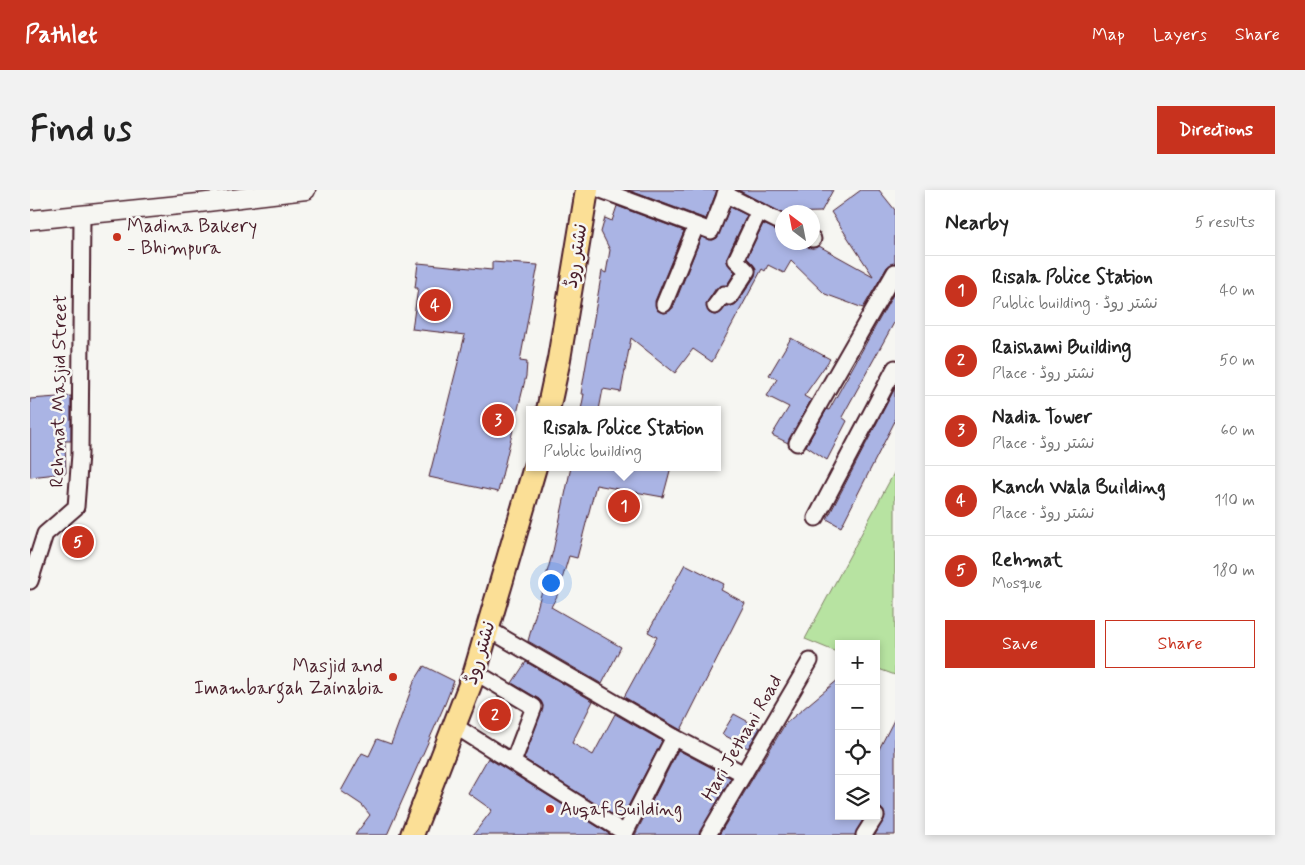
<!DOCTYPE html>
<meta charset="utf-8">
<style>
:root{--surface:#fff;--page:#f2f2f2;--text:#222;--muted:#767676;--line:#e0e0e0;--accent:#c8321e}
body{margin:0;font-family:Mynerve,"Playpen Sans Arabic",sans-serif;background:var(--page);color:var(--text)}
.controls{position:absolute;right:15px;bottom:15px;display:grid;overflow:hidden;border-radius:0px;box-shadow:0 2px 8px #0003}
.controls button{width:45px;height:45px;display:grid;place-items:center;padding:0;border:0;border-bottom:1px solid var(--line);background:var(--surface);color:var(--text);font:25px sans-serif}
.compass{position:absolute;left:745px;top:15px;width:45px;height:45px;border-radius:50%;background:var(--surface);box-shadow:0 2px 8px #0003;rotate:328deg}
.you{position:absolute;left:520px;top:392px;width:18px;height:18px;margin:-12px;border:4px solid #fff;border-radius:50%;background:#1a73e8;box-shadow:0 0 0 8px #1a73e833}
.badge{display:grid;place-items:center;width:32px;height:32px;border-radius:50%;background:var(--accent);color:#fff;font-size:16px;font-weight:700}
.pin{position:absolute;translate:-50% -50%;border:2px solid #fff;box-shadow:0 1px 5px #0006}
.popup{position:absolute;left:496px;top:216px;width:195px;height:65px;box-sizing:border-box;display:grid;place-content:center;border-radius:0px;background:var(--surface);filter:drop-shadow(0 1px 4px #0005);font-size:16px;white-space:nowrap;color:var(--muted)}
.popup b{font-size:19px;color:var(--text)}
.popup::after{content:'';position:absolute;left:50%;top:100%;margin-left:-10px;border:10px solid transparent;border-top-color:var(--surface)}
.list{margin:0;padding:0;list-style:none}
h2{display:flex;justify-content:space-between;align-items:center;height:65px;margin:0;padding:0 20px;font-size:21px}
h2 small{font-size:16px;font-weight:400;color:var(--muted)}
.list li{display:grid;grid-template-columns:32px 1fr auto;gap:15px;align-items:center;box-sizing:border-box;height:70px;padding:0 20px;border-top:1px solid var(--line)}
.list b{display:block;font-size:19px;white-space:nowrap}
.list p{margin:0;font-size:16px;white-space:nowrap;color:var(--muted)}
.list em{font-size:16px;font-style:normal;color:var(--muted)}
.actions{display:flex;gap:10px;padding:15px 20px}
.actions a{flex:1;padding:11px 0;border:1px solid var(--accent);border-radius:0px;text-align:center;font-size:18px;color:var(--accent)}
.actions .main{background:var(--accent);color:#fff}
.icon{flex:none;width:28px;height:28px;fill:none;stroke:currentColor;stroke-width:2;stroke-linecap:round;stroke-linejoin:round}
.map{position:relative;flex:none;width:865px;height:645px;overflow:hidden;border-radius:0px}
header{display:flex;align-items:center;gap:30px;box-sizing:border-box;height:70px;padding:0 25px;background:var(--accent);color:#fff}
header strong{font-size:24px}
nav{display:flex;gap:28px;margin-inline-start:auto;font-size:18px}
.intro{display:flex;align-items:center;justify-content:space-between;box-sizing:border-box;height:120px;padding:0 30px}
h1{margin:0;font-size:35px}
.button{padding:12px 22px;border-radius:0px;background:var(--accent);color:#fff;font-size:18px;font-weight:700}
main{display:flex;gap:30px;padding:0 30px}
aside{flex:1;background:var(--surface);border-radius:0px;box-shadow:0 2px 8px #0003}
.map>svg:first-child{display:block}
.green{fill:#b7e3a1;stroke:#808166}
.building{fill:#aab4e4;stroke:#4a1f2b}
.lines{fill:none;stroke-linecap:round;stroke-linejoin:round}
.minor-casing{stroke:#4a1f2b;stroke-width:19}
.tertiary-casing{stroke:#4a1f2b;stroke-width:21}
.primary-casing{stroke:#4a1f2b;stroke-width:26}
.minor{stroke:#f6f6f2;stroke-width:15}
.tertiary{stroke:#f6f6f2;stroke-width:18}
.primary{stroke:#fbdf96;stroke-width:22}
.poi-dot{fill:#c8321e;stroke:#f6f6f2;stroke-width:2}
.labels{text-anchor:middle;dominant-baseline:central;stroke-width:5;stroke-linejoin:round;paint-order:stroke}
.poi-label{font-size:19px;fill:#4a1f2b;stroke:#f6f6f2;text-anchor:start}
.street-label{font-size:19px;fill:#4a1f2b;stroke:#f6f6f2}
</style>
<header>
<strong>Pathlet</strong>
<nav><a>Map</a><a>Layers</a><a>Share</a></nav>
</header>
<div class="intro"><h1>Find us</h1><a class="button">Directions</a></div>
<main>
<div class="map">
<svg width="865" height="645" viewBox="0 0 865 645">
<rect width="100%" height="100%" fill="#f6f6f2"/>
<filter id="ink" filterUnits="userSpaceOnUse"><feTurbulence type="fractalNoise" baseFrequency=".02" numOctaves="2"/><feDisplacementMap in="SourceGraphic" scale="10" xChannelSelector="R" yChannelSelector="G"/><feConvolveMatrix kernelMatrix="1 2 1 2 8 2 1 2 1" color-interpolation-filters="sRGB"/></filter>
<g filter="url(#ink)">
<!-- green -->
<path class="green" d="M 865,281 L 865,485 L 846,478 L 846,454 L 809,454 L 809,463 L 775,449 Z"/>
<!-- building -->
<g class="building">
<path d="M 598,0 L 687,0 L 676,29 Z"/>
<path d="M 708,0 L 803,0 L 791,22 L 752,23 Z"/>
<path d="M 831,0 L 849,0 L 865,20 L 865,73 L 857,77 L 833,118 L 795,104 L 761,71 L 754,83 L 738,75 L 735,81 L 732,79 L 682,172 L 663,159 L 645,183 L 601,148 L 591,202 L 573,199 L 569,220 L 551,220 L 554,204 L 551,204 L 572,81 L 576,83 L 580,60 L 571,42 L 575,28 L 582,31 L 587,16 L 654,41 L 625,111 L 627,120 L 635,123 L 643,118 L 671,47 L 682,50 L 687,48 L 700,17 L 717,25 L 697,67 L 697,72 L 705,82 L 697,95 L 686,98 L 676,114 L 679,123 L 684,125 L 689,124 L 697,116 L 704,115 L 708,112 L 725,86 L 726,78 L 717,68 L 733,34 L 752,42 L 752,52 L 774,52 L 782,58 L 789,56 L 843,86 L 801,22 Z"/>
<path d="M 462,72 L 508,75 L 490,171 L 497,172 L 496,186 L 468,302 L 399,287 L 435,145 L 382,139 L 388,98 L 385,98 L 388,73 L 462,80 Z"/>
<path d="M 865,101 L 865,131 L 812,227 L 817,231 L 797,270 L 776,256 L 797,219 L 799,220 Z"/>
<path d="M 761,148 L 800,169 L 774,206 L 781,210 L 758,253 L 742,245 L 759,217 L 737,206 L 747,189 L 739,185 Z"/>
<path d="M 865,198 L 865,231 L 811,337 L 797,329 Z"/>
<path d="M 41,206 L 41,251 L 35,251 L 36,283 L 0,287 L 0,209 Z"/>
<path d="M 541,277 L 641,277 L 633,307 L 566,295 L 547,368 L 539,366 L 527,406 L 521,417 L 591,457 L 572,494 L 498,451 L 523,361 Z"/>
<path d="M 655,374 L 694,394 L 691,400 L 715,413 L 651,540 L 594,507 L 627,447 L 618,442 Z"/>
<path d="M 496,472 L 563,511 L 542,553 L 563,565 L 585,524 L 632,551 L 591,630 L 494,569 L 513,516 L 509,509 L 482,493 Z"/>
<path d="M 394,476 L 424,491 L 415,514 L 357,645 L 325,645 L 340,625 L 332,615 L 311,601 L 332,563 L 339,566 L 347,549 L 361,554 L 384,492 Z"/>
<path d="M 809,489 L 809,626 L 835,626 L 825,645 L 689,645 L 755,534 Z"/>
<path d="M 704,524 L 730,538 L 718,558 L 692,544 Z"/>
<path d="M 865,528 L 865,645 L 845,645 L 855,626 L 851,618 L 846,617 L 846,565 Z"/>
<path d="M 648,560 L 701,588 L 669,645 L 605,645 Z"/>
<path d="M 458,568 L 581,645 L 443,645 L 462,620 L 438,603 Z"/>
</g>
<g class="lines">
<defs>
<g id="minor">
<path d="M 571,0 L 681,41 L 697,0"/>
<path d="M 695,4 L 752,33"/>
<path d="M 782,49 L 783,49"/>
<path d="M 634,114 L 666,36"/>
<path d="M 685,116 L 694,104 L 700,107 L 717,81 L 706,70 L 729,21"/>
<path d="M 767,253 L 865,82"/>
<path d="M 786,328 L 865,178"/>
<path d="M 0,391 L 15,344 L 46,317 L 50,264 L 52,26"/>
<path d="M 458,439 L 644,547 L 714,584"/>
<path d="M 445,482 L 504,517 L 483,572"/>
<path d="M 425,536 L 595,643"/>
<path d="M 594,645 L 644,547"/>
<path d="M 678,645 L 780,471"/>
<path d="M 834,645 L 846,626"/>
</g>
<path id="tertiary" d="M 0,30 L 169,13 L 276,0"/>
<g id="primary">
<path d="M 518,220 L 529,169 L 557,0"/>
<path d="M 382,645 L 445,482 L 505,277"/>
</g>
</defs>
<!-- minor casing -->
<use href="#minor" class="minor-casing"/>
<!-- tertiary casing -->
<use href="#tertiary" class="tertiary-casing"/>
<!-- primary casing -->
<use href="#primary" class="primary-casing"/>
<!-- minor -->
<use href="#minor" class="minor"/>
<!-- tertiary -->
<use href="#tertiary" class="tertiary"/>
<!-- primary -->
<use href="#primary" class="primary"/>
</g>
</g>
<!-- markers -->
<g class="poi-dot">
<circle cx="87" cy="47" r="5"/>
<circle cx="363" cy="487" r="5"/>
<circle cx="520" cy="619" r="5"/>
</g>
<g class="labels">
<!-- poi labels -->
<g class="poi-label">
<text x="97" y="36">Madina Bakery<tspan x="97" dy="22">- Bhimpura</tspan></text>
<text x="353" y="476" text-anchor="end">Masjid and<tspan x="353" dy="22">Imambargah Zainabia</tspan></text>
<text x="530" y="619">Auqaf Building</text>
</g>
<!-- street labels -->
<g class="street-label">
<text transform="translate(546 66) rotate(-81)">نشتر روڈ</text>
<text transform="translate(29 201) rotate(-89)">Rehmat Masjid Street</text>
<text transform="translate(450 463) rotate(-73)">نشتر روڈ</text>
<text transform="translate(712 548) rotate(-60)">Hari Jethani Road</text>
</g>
</g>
</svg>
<div class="controls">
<button>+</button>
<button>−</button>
<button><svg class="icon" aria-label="locate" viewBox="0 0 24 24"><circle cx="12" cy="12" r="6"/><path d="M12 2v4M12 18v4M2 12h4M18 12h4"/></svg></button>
<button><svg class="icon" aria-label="layers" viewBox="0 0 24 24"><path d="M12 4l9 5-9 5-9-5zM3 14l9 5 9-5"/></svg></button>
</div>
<svg class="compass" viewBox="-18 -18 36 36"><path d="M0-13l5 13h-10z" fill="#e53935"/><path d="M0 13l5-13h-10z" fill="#767676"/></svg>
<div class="you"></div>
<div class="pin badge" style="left:594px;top:316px">1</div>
<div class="popup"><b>Risala Police Station</b>Public building</div>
<div class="pin badge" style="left:465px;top:525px">2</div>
<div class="pin badge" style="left:468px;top:230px">3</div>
<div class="pin badge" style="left:405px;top:115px">4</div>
<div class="pin badge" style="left:48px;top:352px">5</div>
</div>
<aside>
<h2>Nearby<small>5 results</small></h2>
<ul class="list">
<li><span class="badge">1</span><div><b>Risala Police Station</b><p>Public building · نشتر روڈ</p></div><em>40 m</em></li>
<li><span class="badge">2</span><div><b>Raishami Building</b><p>Place · نشتر روڈ</p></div><em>50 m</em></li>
<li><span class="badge">3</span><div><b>Nadia Tower</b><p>Place · نشتر روڈ</p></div><em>60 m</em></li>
<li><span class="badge">4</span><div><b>Kanch Wala Building</b><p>Place · نشتر روڈ</p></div><em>110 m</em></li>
<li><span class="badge">5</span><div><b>Rehmat</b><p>Mosque</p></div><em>180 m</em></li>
</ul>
<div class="actions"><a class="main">Save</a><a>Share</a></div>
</aside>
</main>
